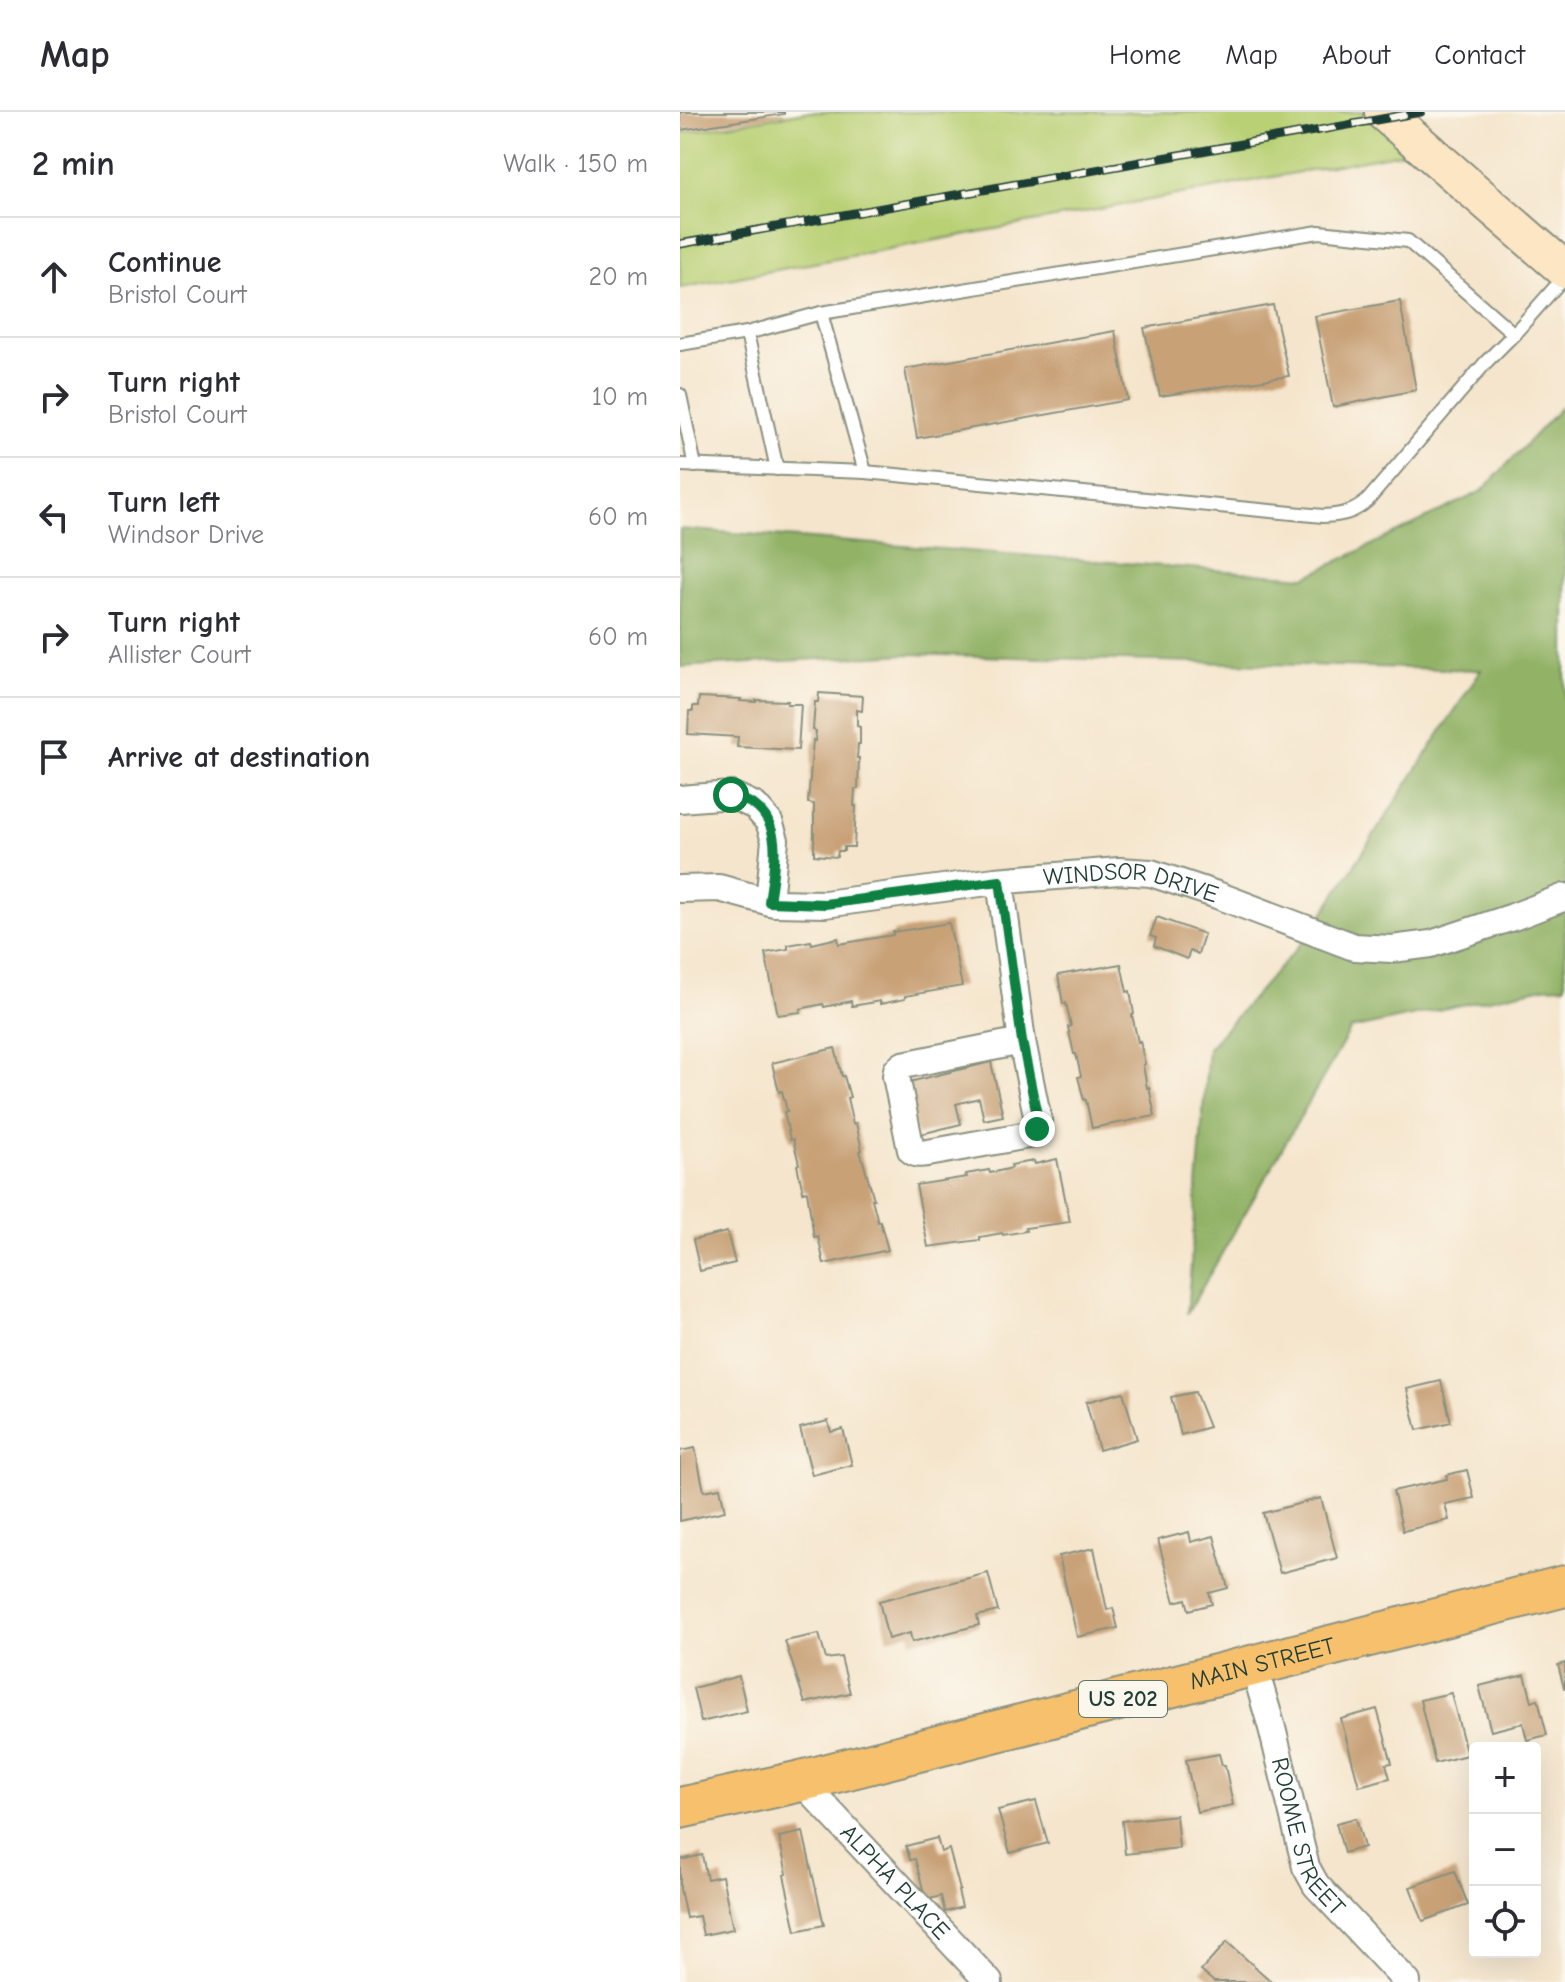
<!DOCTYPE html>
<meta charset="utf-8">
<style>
:root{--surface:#fff;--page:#f2f2f3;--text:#2b2b33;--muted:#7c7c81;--line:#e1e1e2}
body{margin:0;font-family:"Comic Neue",sans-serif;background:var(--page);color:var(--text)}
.controls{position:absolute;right:24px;bottom:24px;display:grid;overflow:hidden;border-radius:8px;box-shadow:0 8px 32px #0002}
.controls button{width:72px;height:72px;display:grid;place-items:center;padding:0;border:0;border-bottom:2px solid var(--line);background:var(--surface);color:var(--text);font:40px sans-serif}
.stop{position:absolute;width:24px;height:24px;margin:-18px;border:6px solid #0b8043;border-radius:50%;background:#fff}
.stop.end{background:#0b8043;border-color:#fff;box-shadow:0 2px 8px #0008}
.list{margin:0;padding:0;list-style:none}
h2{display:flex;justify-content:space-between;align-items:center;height:104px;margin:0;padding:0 32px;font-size:34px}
h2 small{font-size:26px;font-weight:400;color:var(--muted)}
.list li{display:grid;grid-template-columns:52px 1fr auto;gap:24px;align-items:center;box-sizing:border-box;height:120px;padding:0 32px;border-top:2px solid var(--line)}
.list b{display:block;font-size:30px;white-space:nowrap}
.list p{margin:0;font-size:26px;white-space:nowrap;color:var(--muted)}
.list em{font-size:26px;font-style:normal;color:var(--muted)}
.icon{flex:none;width:44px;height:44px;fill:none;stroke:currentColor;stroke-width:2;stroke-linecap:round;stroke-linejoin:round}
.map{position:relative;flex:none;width:885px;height:1870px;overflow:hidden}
header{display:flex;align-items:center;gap:48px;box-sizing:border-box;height:112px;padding:0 40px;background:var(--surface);border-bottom:2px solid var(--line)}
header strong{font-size:38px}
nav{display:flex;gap:44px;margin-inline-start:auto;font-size:28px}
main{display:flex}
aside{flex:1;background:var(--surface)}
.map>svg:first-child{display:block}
.green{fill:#b9d075;stroke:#6c8654;stroke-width:2}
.forest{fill:#92b266;stroke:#58784d;stroke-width:2}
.building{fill:#c8a177}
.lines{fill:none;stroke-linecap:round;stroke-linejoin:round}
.lane-casing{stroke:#8a9180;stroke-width:16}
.street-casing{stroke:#8a9180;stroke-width:30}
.secondary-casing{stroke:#8a9180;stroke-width:40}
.primary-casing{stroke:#8a9180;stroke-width:44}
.lane{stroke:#fff;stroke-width:12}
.street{stroke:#fff;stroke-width:26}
.secondary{stroke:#fce6c4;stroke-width:36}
.primary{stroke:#f7c06c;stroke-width:40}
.rail-casing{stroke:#1f3d34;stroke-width:9}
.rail{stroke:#fbf7ec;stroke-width:6;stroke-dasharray:18;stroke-linecap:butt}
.route{stroke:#0b8043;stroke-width:10}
.labels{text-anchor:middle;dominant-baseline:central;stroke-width:6;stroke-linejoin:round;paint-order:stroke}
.shield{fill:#fbf7ec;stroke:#61756b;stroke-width:2}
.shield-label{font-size:22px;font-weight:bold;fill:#1f3d34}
.street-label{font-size:24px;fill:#1f3d34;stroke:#fbf7ec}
</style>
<header>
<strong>Map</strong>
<nav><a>Home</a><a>Map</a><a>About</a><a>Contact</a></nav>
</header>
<main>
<aside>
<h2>2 min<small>Walk · 150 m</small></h2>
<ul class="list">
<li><svg class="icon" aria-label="ahead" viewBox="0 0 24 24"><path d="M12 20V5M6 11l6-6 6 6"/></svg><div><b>Continue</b><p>Bristol Court</p></div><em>20 m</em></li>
<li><svg class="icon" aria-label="right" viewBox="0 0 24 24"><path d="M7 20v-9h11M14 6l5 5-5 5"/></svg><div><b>Turn right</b><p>Bristol Court</p></div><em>10 m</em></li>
<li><svg class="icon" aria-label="left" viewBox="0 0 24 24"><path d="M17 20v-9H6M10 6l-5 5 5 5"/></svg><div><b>Turn left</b><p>Windsor Drive</p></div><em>60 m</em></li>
<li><svg class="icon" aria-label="right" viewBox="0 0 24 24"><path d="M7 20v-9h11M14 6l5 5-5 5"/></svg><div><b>Turn right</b><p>Allister Court</p></div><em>60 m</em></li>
<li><svg class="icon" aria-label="arrive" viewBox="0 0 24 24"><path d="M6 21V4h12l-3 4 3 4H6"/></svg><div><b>Arrive at destination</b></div></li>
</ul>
</aside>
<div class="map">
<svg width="885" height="1870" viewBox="0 0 885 1870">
<rect width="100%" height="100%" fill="#fbf7ec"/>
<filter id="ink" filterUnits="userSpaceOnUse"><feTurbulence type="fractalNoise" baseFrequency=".0125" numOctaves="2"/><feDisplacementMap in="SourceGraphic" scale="16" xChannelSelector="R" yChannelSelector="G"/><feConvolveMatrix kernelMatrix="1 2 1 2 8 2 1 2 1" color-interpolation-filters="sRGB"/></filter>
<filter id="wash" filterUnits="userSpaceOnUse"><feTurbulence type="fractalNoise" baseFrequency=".006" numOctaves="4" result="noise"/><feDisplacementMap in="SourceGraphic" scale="32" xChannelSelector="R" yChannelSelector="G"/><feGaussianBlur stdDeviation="1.8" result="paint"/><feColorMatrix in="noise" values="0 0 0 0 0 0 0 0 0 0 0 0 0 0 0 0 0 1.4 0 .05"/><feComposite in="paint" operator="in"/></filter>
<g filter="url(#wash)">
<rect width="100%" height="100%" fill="#f5e5cc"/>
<!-- green -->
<path class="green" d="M 125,0 L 708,0 L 748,36 L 0,176 L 0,21 Z"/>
<!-- forest -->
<path class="forest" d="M 885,291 L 885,874 L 864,875 L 671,917 L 507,1202 L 528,936 L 629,823 L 801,558 L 227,542 L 0,555 L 0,417 L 626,465 L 802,379 Z"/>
<g id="blocks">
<!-- building -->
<g class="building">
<path d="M 0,0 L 104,0 L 104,2 L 0,18 Z"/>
<path d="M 720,189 L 736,278 L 653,295 L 635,204 Z"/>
<path d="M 593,193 L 609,264 L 480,284 L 464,216 Z"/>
<path d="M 435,219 L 448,288 L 237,326 L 225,257 Z"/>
<path d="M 139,581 L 183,584 L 182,599 L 177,598 L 177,614 L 180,615 L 180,632 L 178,632 L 177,646 L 179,646 L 178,677 L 175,677 L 174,694 L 176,694 L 174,735 L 164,735 L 164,739 L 158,739 L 157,745 L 134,743 L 134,692 L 128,691 L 133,628 L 135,629 L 136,619 L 133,618 L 135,590 L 138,590 Z"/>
<path d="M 19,585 L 61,587 L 60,589 L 76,590 L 76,588 L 108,589 L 107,592 L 121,592 L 118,638 L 57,635 L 58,625 L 8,622 L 9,599 L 13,599 L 13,594 L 18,594 Z"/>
<path d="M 477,805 L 524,822 L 518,842 L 510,839 L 507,847 L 474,834 L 476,826 L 470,824 Z"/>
<path d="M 269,811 L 282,874 L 225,884 L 225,887 L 200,892 L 200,889 L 172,894 L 171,889 L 144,895 L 143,892 L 120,897 L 121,900 L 98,903 L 85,841 L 108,837 L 108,833 L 131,829 L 132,832 L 158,826 L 159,832 L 213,823 L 213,820 Z"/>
<path d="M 441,852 L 447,880 L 450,879 L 454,902 L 452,903 L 458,930 L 460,929 L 465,952 L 463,953 L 467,976 L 469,975 L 475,1004 L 412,1016 L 406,988 L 404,988 L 398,965 L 401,964 L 396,942 L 394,942 L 388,915 L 391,914 L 386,891 L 383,892 L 378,863 Z"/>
<path d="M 155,936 L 162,964 L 164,964 L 170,985 L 167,986 L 173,1012 L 176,1011 L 182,1038 L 180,1039 L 194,1087 L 192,1087 L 198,1110 L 200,1109 L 208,1138 L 144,1152 L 138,1124 L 134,1125 L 127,1079 L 123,1080 L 117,1053 L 119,1052 L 113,1027 L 110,1028 L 104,1000 L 107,999 L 102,979 L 99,980 L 92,951 Z"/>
<path d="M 311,950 L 323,1004 L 304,1008 L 299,986 L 276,992 L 281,1012 L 237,1023 L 225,971 Z"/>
<path d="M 377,1047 L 390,1110 L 345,1116 L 346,1119 L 323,1123 L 322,1121 L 300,1125 L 300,1128 L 248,1135 L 236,1073 L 287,1065 L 286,1062 L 309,1058 L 310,1061 L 332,1056 L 331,1053 L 354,1049 L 355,1052 Z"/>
<path d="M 47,1120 L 55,1151 L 20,1159 L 13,1128 Z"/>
<path d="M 761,1269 L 771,1310 L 737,1318 L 727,1277 Z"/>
<path d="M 443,1280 L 457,1327 L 419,1338 L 406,1290 Z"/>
<path d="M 515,1280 L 529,1315 L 501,1323 L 491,1285 Z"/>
<path d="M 148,1309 L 151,1320 L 163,1317 L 172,1353 L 132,1363 L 120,1316 Z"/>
<path d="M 15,1336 L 24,1379 L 40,1376 L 45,1399 L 0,1409 L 0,1339 Z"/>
<path d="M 787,1358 L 794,1386 L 765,1392 L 769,1408 L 723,1419 L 713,1379 L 767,1367 L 766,1363 Z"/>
<path d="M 641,1386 L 657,1446 L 600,1461 L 583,1401 Z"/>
<path d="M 509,1420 L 511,1430 L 534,1424 L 548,1476 L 529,1481 L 532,1492 L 509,1498 L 506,1487 L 495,1490 L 478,1428 Z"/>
<path d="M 414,1436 L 427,1498 L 433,1496 L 438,1516 L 397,1525 L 379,1444 Z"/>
<path d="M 308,1461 L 318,1499 L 297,1504 L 299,1513 L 232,1530 L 230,1521 L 208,1527 L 199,1489 Z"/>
<path d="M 139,1522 L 146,1547 L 161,1545 L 170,1581 L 125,1591 L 105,1529 Z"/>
<path d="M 885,1551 L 885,1576 L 884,1576 L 878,1553 Z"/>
<path d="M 845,1563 L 852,1589 L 858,1587 L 867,1623 L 847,1628 L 843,1611 L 811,1619 L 799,1574 Z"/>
<path d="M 59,1564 L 67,1599 L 21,1610 L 13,1576 Z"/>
<path d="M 771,1581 L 787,1643 L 755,1651 L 740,1588 Z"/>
<path d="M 697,1597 L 712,1651 L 706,1652 L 710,1666 L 679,1674 L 661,1607 Z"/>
<path d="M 539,1642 L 542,1653 L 545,1653 L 553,1693 L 517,1700 L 506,1648 Z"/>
<path d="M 356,1689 L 368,1731 L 330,1741 L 318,1698 Z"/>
<path d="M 496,1703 L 499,1736 L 445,1742 L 442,1709 Z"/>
<path d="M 676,1706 L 684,1735 L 664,1741 L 656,1711 Z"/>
<path d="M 123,1720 L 144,1813 L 116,1819 L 104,1763 L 107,1762 L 99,1725 Z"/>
<path d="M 257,1726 L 261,1740 L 269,1737 L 280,1778 L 278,1779 L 282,1795 L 265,1800 L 261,1784 L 246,1788 L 235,1747 L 230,1748 L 226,1734 Z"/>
<path d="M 22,1743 L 27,1767 L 42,1764 L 53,1817 L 23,1823 L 19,1804 L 6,1806 L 0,1777 L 0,1748 Z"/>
<path d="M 775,1759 L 788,1793 L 743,1809 L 730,1775 Z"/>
<path d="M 547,1830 L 592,1870 L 534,1870 L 521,1859 Z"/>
</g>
</g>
</g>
<g filter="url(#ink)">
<use href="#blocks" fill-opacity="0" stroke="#8a9180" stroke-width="2"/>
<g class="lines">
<defs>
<g id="lane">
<path d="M 141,201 L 639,120 L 728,129 L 834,222"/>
<path d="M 67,221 L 97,357"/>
<path d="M 0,232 L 67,221 L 141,201 L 185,360"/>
<path d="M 0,283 L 15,354"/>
<path d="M 0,353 L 185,360 L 643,404 C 662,403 674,401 688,388 L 806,250 L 834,222 L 885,164"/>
</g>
<g id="street">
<path d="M 0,687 L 51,683 L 75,694 L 89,710 L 95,728 L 89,790"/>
<path d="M 320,769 L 342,929"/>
<path id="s1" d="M 0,777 L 39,776 L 94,791 L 145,792 L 315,769 L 439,759 L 471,761 L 537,783 L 674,835 L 712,837 L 751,832 L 833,805 L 885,785"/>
<path d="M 342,929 L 358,1008 L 357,1017 L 354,1022 L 248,1041 C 241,1042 236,1043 231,1038 L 216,964 L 217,958 L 223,953 Z"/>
<path id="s2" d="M 574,1554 L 592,1616 L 626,1755 L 636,1773 L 727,1870"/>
<path id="s3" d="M 121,1669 L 309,1870"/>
</g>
<path id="secondary" d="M 703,0 L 885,158"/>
<g id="primary">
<path id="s4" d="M 0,1696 L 121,1669 L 885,1474"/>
</g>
</defs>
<!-- lane casing -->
<use href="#lane" class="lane-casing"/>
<!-- street casing -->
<use href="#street" class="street-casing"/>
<!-- secondary casing -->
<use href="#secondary" class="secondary-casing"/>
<!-- primary casing -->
<use href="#primary" class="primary-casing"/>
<!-- lane -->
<use href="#lane" class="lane"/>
<!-- street -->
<use href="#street" class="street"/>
<!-- secondary -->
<use href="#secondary" class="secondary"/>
<!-- primary -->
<use href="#primary" class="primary"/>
<defs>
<path id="rail" d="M 0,132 L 741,0"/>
</defs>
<!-- rail casing -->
<use href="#rail" class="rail-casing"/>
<!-- rail -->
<use href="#rail" class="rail"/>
</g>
</g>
<g class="lines" filter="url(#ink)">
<!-- route -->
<path class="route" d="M 51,683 C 58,686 68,689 74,693 C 105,716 93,758 89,790 L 145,792 L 320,769 L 342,929 L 358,1008 L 357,1017"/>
</g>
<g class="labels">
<!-- shield labels -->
<rect class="shield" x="399" y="1569" width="88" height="36" rx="6"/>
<g class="shield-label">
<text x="443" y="1587">US 202</text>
</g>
<!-- street labels -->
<g class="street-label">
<text stroke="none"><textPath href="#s1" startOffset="456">WINDSOR DRIVE</textPath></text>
<text stroke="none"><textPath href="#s4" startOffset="600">MAIN STREET</textPath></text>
<text stroke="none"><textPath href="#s2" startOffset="180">ROOME STREET</textPath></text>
<text stroke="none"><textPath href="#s3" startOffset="138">ALPHA PLACE</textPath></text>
</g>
</g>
</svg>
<div class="controls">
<button>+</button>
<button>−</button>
<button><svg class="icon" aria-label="locate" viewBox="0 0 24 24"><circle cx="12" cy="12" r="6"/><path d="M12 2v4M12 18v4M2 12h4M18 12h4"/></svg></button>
</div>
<div class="stop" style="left:51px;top:683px"></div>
<div class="stop end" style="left:357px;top:1017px"></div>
</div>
</main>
